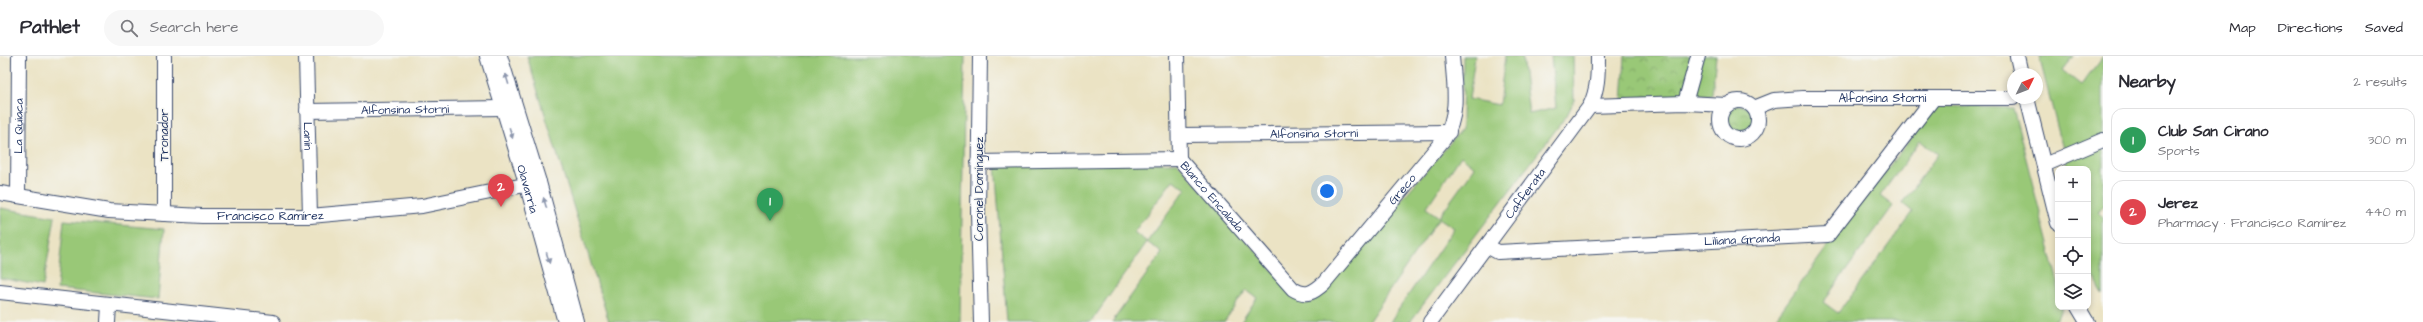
<!DOCTYPE html>
<meta charset="utf-8">
<style>
:root{--surface:#fff;--page:#f7f7f7;--text:#2b2b33;--muted:#7c7c81;--line:#e1e1e2;--accent:#ea580c}
body{margin:0;font-family:"Architects Daughter",sans-serif;background:var(--page);color:var(--text)}
.controls{position:absolute;right:12px;bottom:12px;display:grid;overflow:hidden;border-radius:8px;box-shadow:0 2px 6px #0003}
.controls button{width:36px;height:36px;display:grid;place-items:center;padding:0;border:0;border-bottom:1px solid var(--line);background:var(--surface);color:var(--text);font:20px sans-serif}
.compass{position:absolute;left:2007px;top:12px;width:36px;height:36px;border-radius:50%;background:var(--surface);box-shadow:0 2px 6px #0003;rotate:47deg}
.you{position:absolute;left:1327px;top:135px;width:14px;height:14px;margin:-10px;border:3px solid #fff;border-radius:50%;background:#1a73e8;box-shadow:0 0 0 6px #1a73e833}
.badge{display:grid;place-items:center;width:26px;height:26px;border-radius:50%;background:var(--accent);color:#fff;font-size:13px;font-weight:700}
.pin{position:absolute;translate:-50% -33px;filter:drop-shadow(0 1px 2px #0008)}
.pin::after{content:'';position:absolute;top:21px;width:14px;height:12px;background:inherit;clip-path:polygon(0 0,100% 0,50% 100%)}
.list{margin:0;padding:0;list-style:none}
h2{display:flex;justify-content:space-between;align-items:center;height:52px;margin:0;padding:0 16px;font-size:17px}
h2 small{font-size:13px;font-weight:400;color:var(--muted)}
.list li{display:grid;grid-template-columns:26px 1fr auto;gap:12px;align-items:center;box-sizing:border-box;height:64px;margin:0 8px 8px;padding:0 8px;border:1px solid var(--line);border-radius:12px}
.list b{display:block;font-size:15px;white-space:nowrap}
.list p{margin:0;font-size:13px;white-space:nowrap;color:var(--muted)}
.list em{font-size:13px;font-style:normal;color:var(--muted)}
.icon{flex:none;width:22px;height:22px;fill:none;stroke:currentColor;stroke-width:2;stroke-linecap:round;stroke-linejoin:round}
.map{position:relative;flex:none;width:2103px;height:266px;overflow:hidden}
header{display:flex;align-items:center;gap:24px;box-sizing:border-box;height:56px;padding:0 20px;background:var(--surface);border-bottom:1px solid var(--line)}
header strong{font-size:19px}
nav{display:flex;gap:22px;margin-inline-start:auto;font-size:14px}
.search{width:280px;height:36px;background:var(--page);display:flex;align-items:center;gap:10px;box-sizing:border-box;padding:0 14px;border-radius:22px;color:var(--muted);font-size:15px}
main{display:flex}
aside{flex:1;background:var(--surface)}
.map>svg:first-child{display:block}
.green{fill:#99c877;stroke:#5a7c6a;fill-rule:evenodd}
.park{fill:url(#park-crowns);stroke:#5a7c6a}
.lines{fill:none;stroke-linecap:round;stroke-linejoin:round}
.minor-casing{stroke:#3a4a6d;stroke-width:16}
.minor{stroke:#fff;stroke-width:14}
.oneway{fill:#8d97ae}
.labels{text-anchor:middle;dominant-baseline:central;stroke-width:3;stroke-linejoin:round;paint-order:stroke}
.street-label{font-size:12px;fill:#1b2f5e;stroke:#f6f6f2}
</style>
<header>
<strong>Pathlet</strong>
<div class="search"><svg class="icon" aria-label="search" viewBox="0 0 24 24"><circle cx="10" cy="10" r="6"/><path d="M15 15l6 6"/></svg>Search here</div>
<nav><a>Map</a><a>Directions</a><a>Saved</a></nav>
</header>
<main>
<div class="map">
<svg width="2103" height="266" viewBox="0 0 2103 266">
<defs>
<pattern id="park-crowns" width="20" height="18" patternUnits="userSpaceOnUse"><rect width="20" height="18" fill="#99c877"/><path d="M2 6a3 3 0 1 1 6 0M12 15a3 3 0 1 1 6 0" fill="none" stroke="#7ca365"/></pattern>
</defs>
<rect width="100%" height="100%" fill="#f6f6f2"/>
<filter id="ink" filterUnits="userSpaceOnUse"><feTurbulence type="fractalNoise" baseFrequency=".025" numOctaves="2"/><feDisplacementMap in="SourceGraphic" scale="8" xChannelSelector="R" yChannelSelector="G"/><feConvolveMatrix kernelMatrix="1 2 1 2 8 2 1 2 1" color-interpolation-filters="sRGB"/></filter>
<filter id="wash" filterUnits="userSpaceOnUse"><feTurbulence type="fractalNoise" baseFrequency=".012" numOctaves="4" result="noise"/><feDisplacementMap in="SourceGraphic" scale="16" xChannelSelector="R" yChannelSelector="G"/><feGaussianBlur stdDeviation="0.9" result="paint"/><feColorMatrix in="noise" values="0 0 0 0 0 0 0 0 0 0 0 0 0 0 0 0 0 1.4 0 .05"/><feComposite in="paint" operator="in"/></filter>
<g filter="url(#wash)">
<rect width="100%" height="100%" fill="#ebe3c4"/>
<!-- green -->
<g class="green">
<path d="M 527,0 L 965,0 L 960,266 L 609,266 Z"/>
<path d="M 1463,0 L 1475,0 L 1469,43 L 1499,49 L 1505,0 L 1522,0 L 1529,58 L 1556,52 L 1551,0 L 1573,0 L 1574,45 L 1567,59 L 1410,266 L 1390,266 L 1454,172 L 1439,162 L 1368,266 L 1241,266 L 1257,242 L 1246,234 L 1224,266 L 1112,266 L 1162,197 L 1147,186 L 1091,266 L 1007,266 L 995,108 L 1178,107 L 1294,238 L 1305,248 L 1310,247 L 1318,241 L 1462,73 ZM 1461,100 L 1475,111 L 1439,161 L 1426,152 ZM 1173,124 L 1186,133 L 1147,186 L 1134,176 Z"/>
<path d="M 1700,0 L 1716,0 L 1712,39 L 1692,38 Z"/>
<path d="M 2039,0 L 2073,0 L 2062,14 L 2081,29 L 2103,0 L 2103,149 L 2098,156 L 2103,161 L 2103,239 C 2081,208 2088,150 2088,113 L 2068,113 Z"/>
<path d="M 1936,50 L 2013,52 L 2058,227 L 2058,251 L 2062,251 L 2058,262 L 2051,266 L 1773,266 L 1833,183 ZM 1920,85 L 1938,98 L 1902,147 L 1913,156 L 1838,257 L 1823,246 L 1893,150 L 1880,140 Z"/>
<path d="M 0,152 L 55,161 L 43,230 L 0,222 Z"/>
<path d="M 64,164 L 164,173 L 158,243 L 57,233 Z"/>
</g>
<!-- park -->
<g class="park">
<path d="M 1625,0 L 1697,0 L 1683,41 L 1622,46 Z"/>
<circle cx="1739" cy="64" r="15"/>
</g>
</g>
<g filter="url(#ink)">
<g class="lines">
<defs>
<g id="minor">
<path id="s1" d="M 306,0 L 310,160"/>
<path id="s2" d="M 487,0 L 527,130 L 565,266"/>
<path d="M 500,0 L 539,126 L 577,266"/>
<path d="M 980,0 L 978,156 L 981,266"/>
<path id="s3" d="M 1177,0 L 1179,103 L 1293,233 C 1306,241 1313,237 1324,227 L 1444,83 C 1460,58 1454,28 1452,0"/>
<path d="M 2017,0 L 2021,18"/>
<path d="M 2027,42 L 2058,167"/>
<circle cx="1739" cy="64" r="19"/>
<path d="M 1685,47 L 1698,0"/>
<path d="M 1590,50 L 1685,47 L 1727,49"/>
<path id="s4" d="M 1754,52 L 1774,44 L 1803,42 L 2013,42"/>
<path id="s5" d="M 307,55 L 503,52"/>
<path id="s6" d="M 1180,79 L 1449,76"/>
<path d="M 978,106 L 1179,103"/>
<path d="M 2044,109 L 2103,84"/>
<path id="s7" d="M 0,137 L 109,155 L 202,160 L 310,160 L 422,150 L 539,126"/>
<path id="s8" d="M 18,140 L 19,0"/>
<path d="M 164,158 L 164,0"/>
<path id="s9" d="M 1487,190 L 1498,196 L 1828,179 L 1933,43"/>
<path d="M 0,236 L 273,266"/>
<path d="M 2078,251 L 2087,266"/>
<path d="M 108,266 L 109,249"/>
<path id="s10" d="M 1430,266 L 1590,50 C 1598,33 1598,18 1598,0"/>
</g>
</defs>
<!-- minor casing -->
<use href="#minor" class="minor-casing"/>
<!-- minor -->
<use href="#minor" class="minor"/>
</g>
<!-- one-way arrows -->
<defs><path id="oneway-solid" d="M-6-.8H1V-3.2L6.5 0L1 3.2V.8H-6Z"/></defs>
<g class="oneway">
<use href="#oneway-solid" transform="translate(507 23) rotate(-107)"/>
<use href="#oneway-solid" transform="translate(511 77) rotate(73)"/>
<use href="#oneway-solid" transform="translate(545 147) rotate(-106)"/>
<use href="#oneway-solid" transform="translate(548 202) rotate(74)"/>
</g>
</g>
<g class="labels">
<!-- street labels -->
<g class="street-label">
<text stroke="none"><textPath href="#s4" startOffset="130">Alfonsina Storni</textPath></text>
<text stroke="none"><textPath href="#s5" startOffset="98">Alfonsina Storni</textPath></text>
<text stroke="none"><textPath href="#s8" startOffset="70">La Quiaca</textPath></text>
<text stroke="none"><textPath href="#s6" startOffset="134">Alfonsina Storni</textPath></text>
<text transform="translate(164 79) rotate(-90)">Tronador</text>
<text stroke="none"><textPath href="#s1" startOffset="80">Lanín</textPath></text>
<text stroke="none"><textPath href="#s2" startOffset="139">Olavarría</textPath></text>
<text transform="translate(979 133) rotate(-90)">Coronel Domínguez</text>
<text stroke="none"><textPath href="#s3" startOffset="433">Greco</textPath></text>
<text stroke="none"><textPath href="#s10" startOffset="160">Cafferata</textPath></text>
<text stroke="none"><textPath href="#s3" startOffset="153">Blanco Encalada</textPath></text>
<text stroke="none"><textPath href="#s7" startOffset="272">Francisco Ramírez</textPath></text>
<text stroke="none"><textPath href="#s9" startOffset="257">Liliana Granda</textPath></text>
</g>
</g>
</svg>
<div class="controls">
<button>+</button>
<button>−</button>
<button><svg class="icon" aria-label="locate" viewBox="0 0 24 24"><circle cx="12" cy="12" r="6"/><path d="M12 2v4M12 18v4M2 12h4M18 12h4"/></svg></button>
<button><svg class="icon" aria-label="layers" viewBox="0 0 24 24"><path d="M12 4l9 5-9 5-9-5zM3 14l9 5 9-5"/></svg></button>
</div>
<svg class="compass" viewBox="-18 -18 36 36"><path d="M0-13l5 13h-10z" fill="#e53935"/><path d="M0 13l5-13h-10z" fill="#7c7c81"/></svg>
<div class="you"></div>
<div class="pin badge" style="left:770px;top:165px;background:#2e9e5b">1</div>
<div class="pin badge" style="left:501px;top:151px;background:#e0444e">2</div>
</div>
<aside>
<h2>Nearby<small>2 results</small></h2>
<ul class="list">
<li><span class="badge" style="background:#2e9e5b">1</span><div><b>Club San Cirano</b><p>Sports</p></div><em>300 m</em></li>
<li><span class="badge" style="background:#e0444e">2</span><div><b>Jerez</b><p>Pharmacy · Francisco Ramírez</p></div><em>440 m</em></li>
</ul>
</aside>
</main>
